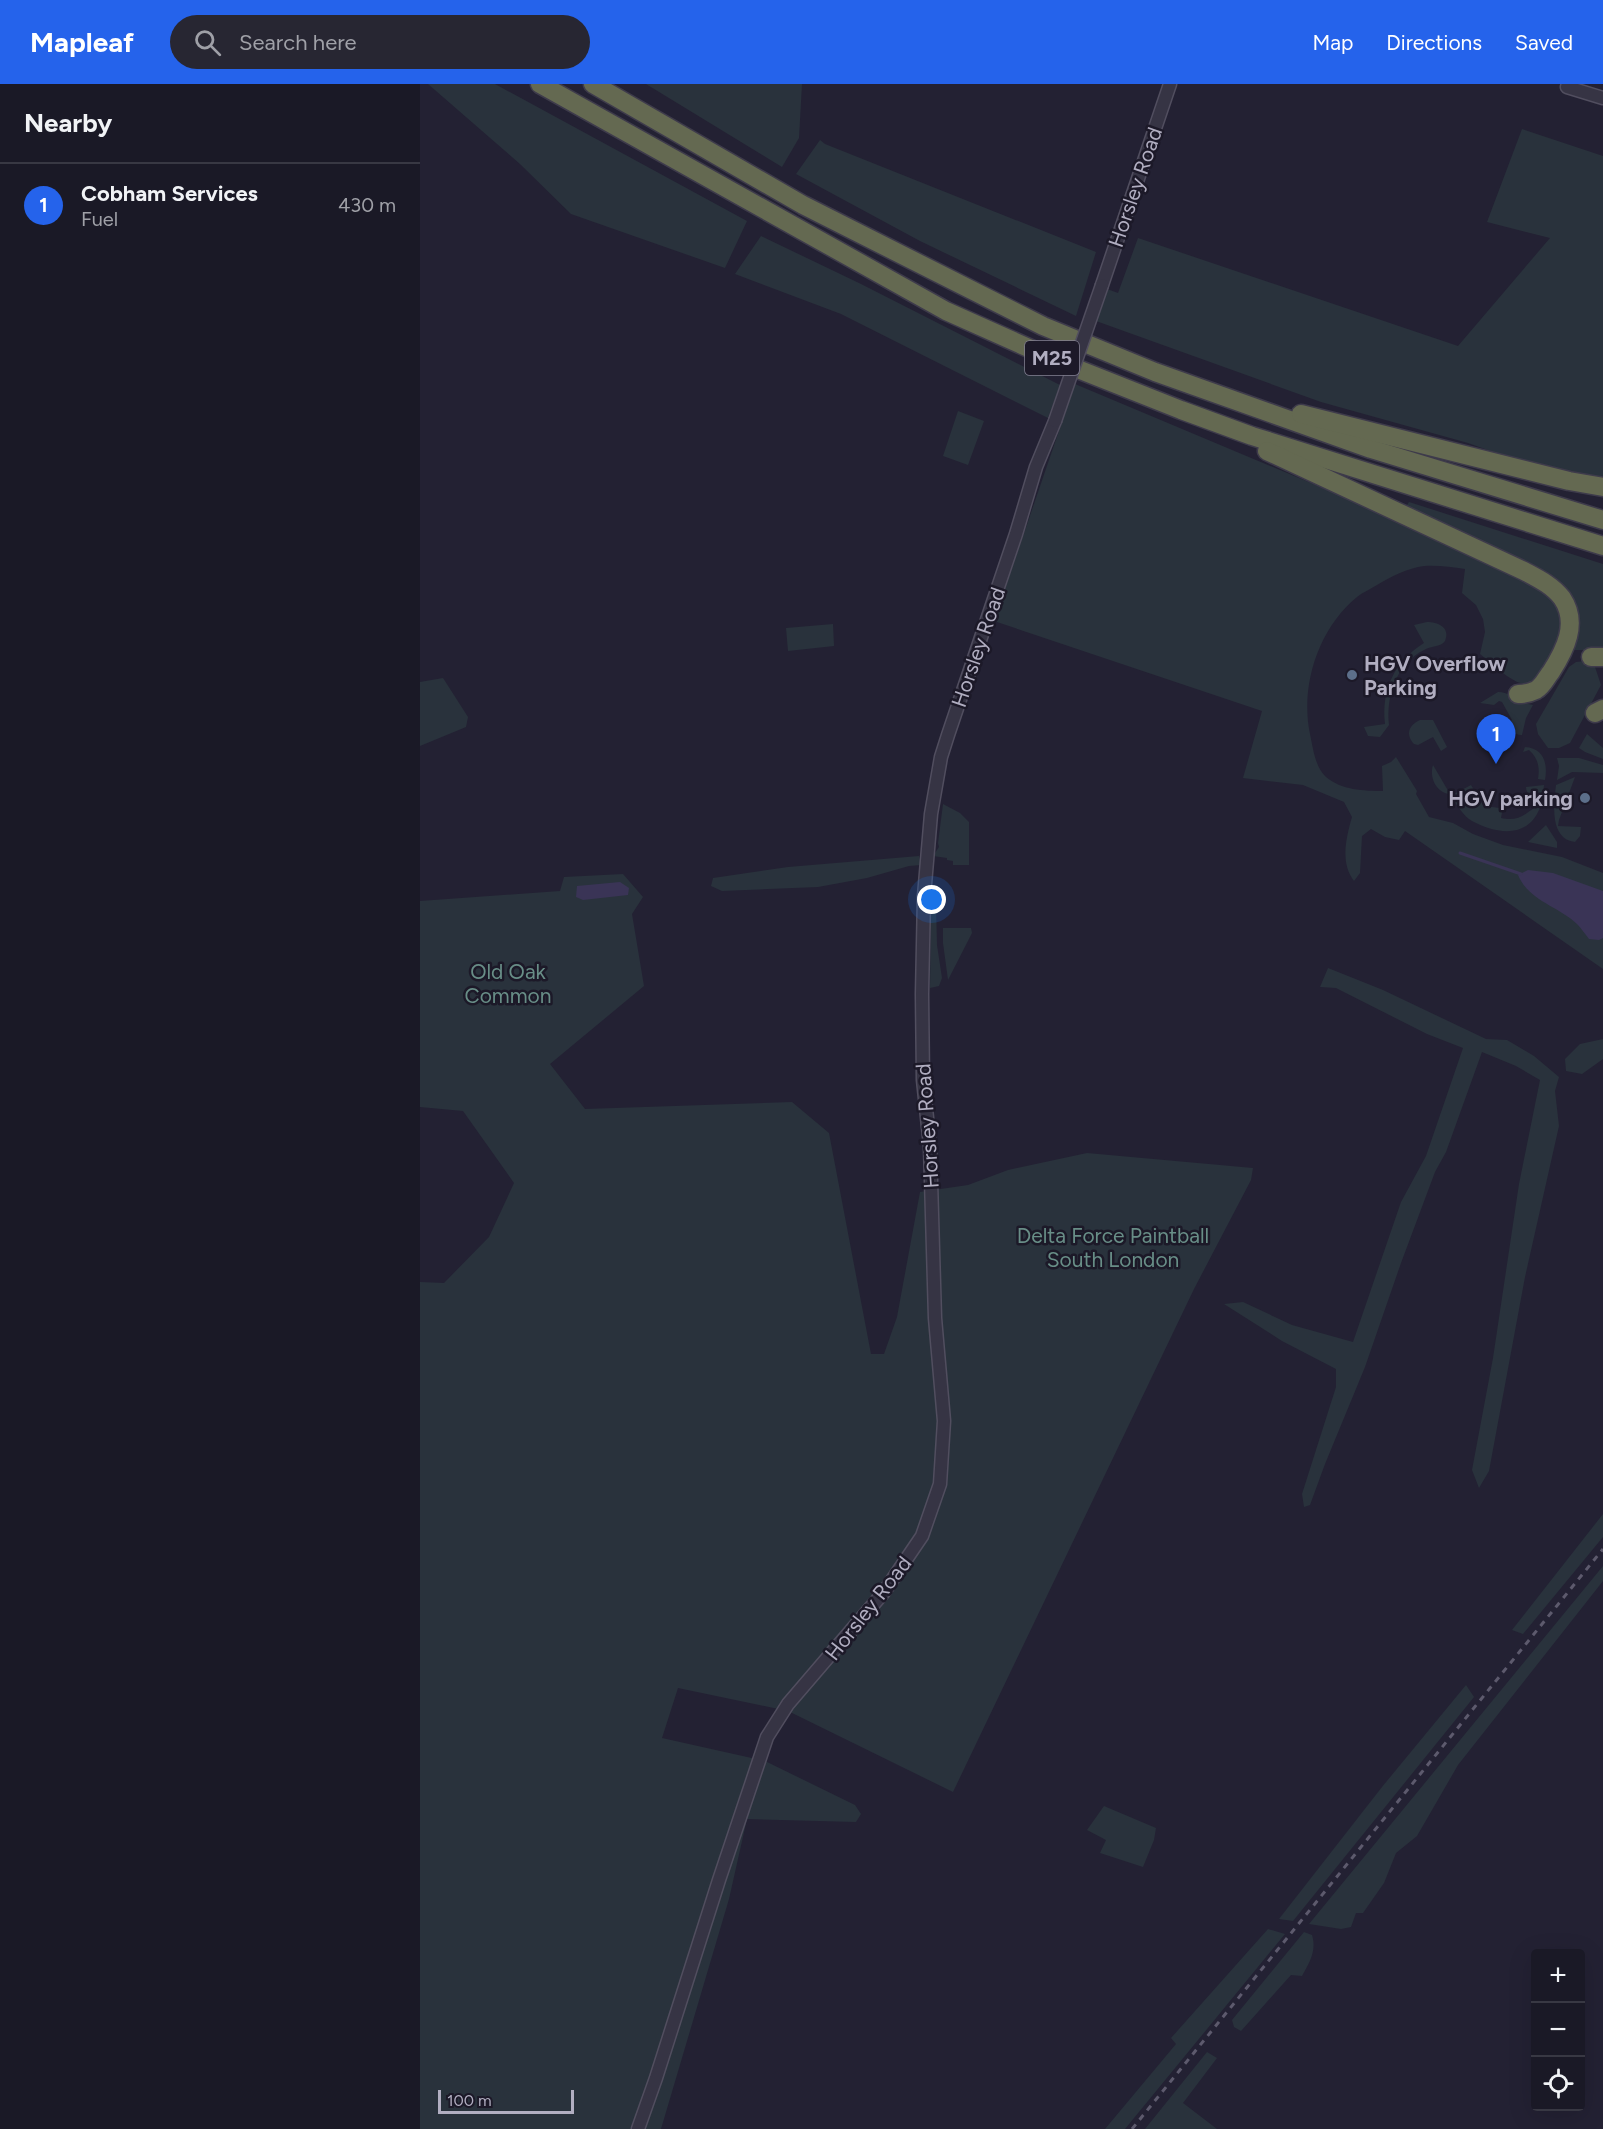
<!DOCTYPE html>
<meta charset="utf-8">
<style>
:root{--surface:#1a1926;--page:#272632;--text:#f1f3f6;--muted:#9fa0a7;--line:#383843;--accent:#2563eb}
body{margin:0;font-family:Figtree,sans-serif;background:var(--page);color:var(--text)}
.controls{position:absolute;right:18px;bottom:18px;display:grid;overflow:hidden;border-radius:6px;box-shadow:0 6px 24px #0002}
.controls button{width:54px;height:54px;display:grid;place-items:center;padding:0;border:0;border-bottom:2px solid var(--line);background:var(--surface);color:var(--text);font:30px sans-serif}
.scale{position:absolute;left:18px;bottom:15px;width:136px;box-sizing:border-box;padding-left:6px;border:3px solid #b1aec1;border-top:0;font-size:16px;line-height:21px;white-space:nowrap;color:#b1aec1;-webkit-text-stroke:4px #1c1928;paint-order:stroke}
.you{position:absolute;left:512px;top:816px;width:21px;height:21px;margin:-15px;border:4px solid #fff;border-radius:50%;background:#1a73e8;box-shadow:0 0 0 9px #1a73e833}
.badge{display:grid;place-items:center;width:39px;height:39px;border-radius:50%;background:var(--accent);color:#fff;font-size:20px;font-weight:700}
.pin{position:absolute;translate:-50% -50px;filter:drop-shadow(0 2px 3px #0008)}
.pin::after{content:'';position:absolute;top:32px;width:21px;height:18px;background:inherit;clip-path:polygon(0 0,100% 0,50% 100%)}
.list{margin:0;padding:0;list-style:none}
h2{display:flex;justify-content:space-between;align-items:center;height:78px;margin:0;padding:0 24px;font-size:26px}
h2 small{font-size:20px;font-weight:400;color:var(--muted)}
.list li{display:grid;grid-template-columns:39px 1fr auto;gap:18px;align-items:center;box-sizing:border-box;height:84px;padding:0 24px;border-top:2px solid var(--line)}
.list b{display:block;font-size:22px;white-space:nowrap}
.list p{margin:0;font-size:20px;white-space:nowrap;color:var(--muted)}
.list em{font-size:20px;font-style:normal;color:var(--muted)}
.icon{flex:none;width:33px;height:33px;fill:none;stroke:currentColor;stroke-width:2;stroke-linecap:round;stroke-linejoin:round}
.map{position:relative;flex:none;width:1183px;height:2045px;overflow:hidden}
header{display:flex;align-items:center;gap:36px;box-sizing:border-box;height:84px;padding:0 30px;background:var(--accent);color:#fff}
header strong{font-size:28px}
nav{display:flex;gap:33px;margin-inline-start:auto;font-size:21px}
.search{width:420px;height:54px;background:var(--page);display:flex;align-items:center;gap:15px;box-sizing:border-box;padding:0 21px;border-radius:33px;color:var(--muted);font-size:22px}
main{display:flex}
aside{flex:1;background:var(--surface)}
.map>svg:first-child{display:block}
.green{fill:#29323c}
.water{fill:#3a3456}
.lines{fill:none;stroke-linecap:round;stroke-linejoin:round}
.stream{stroke:#3a3456;stroke-width:3}
.minor-casing{stroke:#514e5f;stroke-width:15}
.highway-casing{stroke:#3e3b4b;stroke-width:21}
.minor{stroke:#363444;stroke-width:12}
.highway{stroke:#646951;stroke-width:18}
.rail{stroke:#5d5a6d;stroke-width:3;stroke-dasharray:6 6;stroke-linecap:butt}
.minor-bridge-casing{stroke:#514e5f;stroke-width:15;stroke-linecap:butt}
.minor-bridge{stroke:#363444;stroke-width:12}
.service-dot{fill:#5c6f8a;stroke:#1c1928;stroke-width:2}
.labels{text-anchor:middle;dominant-baseline:central;stroke-width:5;stroke-linejoin:round;paint-order:stroke}
.shield{fill:#1c1928;stroke:#848193;stroke-width:1.5}
.shield-label{font-size:20px;font-weight:bold;fill:#b1aec1}
.street-label{font-size:21px;fill:#b1aec1;stroke:#1c1928}
.poi-label{font-size:21px;font-weight:bold;fill:#b1aec1;stroke:#1c1928;text-anchor:start}
.park-label{font-size:21px;fill:#688e87;stroke:#1c1928}
</style>
<header>
<strong>Mapleaf</strong>
<div class="search"><svg class="icon" aria-label="search" viewBox="0 0 24 24"><circle cx="10" cy="10" r="6"/><path d="M15 15l6 6"/></svg>Search here</div>
<nav><a>Map</a><a>Directions</a><a>Saved</a></nav>
</header>
<main>
<aside>
<h2>Nearby<small></small></h2>
<ul class="list">
<li><span class="badge">1</span><div><b>Cobham Services</b><p>Fuel</p></div><em>430 m</em></li>
</ul>
</aside>
<div class="map">
<svg width="1183" height="2045" viewBox="0 0 1183 2045">
<rect width="100%" height="100%" fill="#232133"/>
<!-- green -->
<g class="green">
<path d="M 8,0 L 75,0 L 327,137 L 305,184 L 151,130 L 100,80 Z"/>
<path d="M 226,0 L 382,0 L 379,54 L 362,83 Z"/>
<path d="M 1102,45 L 1183,72 L 1183,398 L 1098,377 L 1048,359 L 901,318 L 676,237 L 687,205 L 698,209 L 718,154 L 1038,262 L 1130,154 L 1067,138 Z"/>
<path d="M 400,56 L 405,60 L 676,168 L 656,232 L 500,157 L 376,90 Z"/>
<path d="M 341,152 L 441,200 L 640,301 L 628,334 L 421,230 L 315,190 Z"/>
<path d="M 655,300 L 972,433 L 1108,498 L 1133,515 L 1139,527 L 1144,558 C 1106,609 1111,613 1060,570 L 1065,548 L 1063,535 L 1056,521 L 1042,509 L 1045,485 C 1032,483 1017,481 1004,482 C 988,484 970,493 957,501 C 951,505 943,508 937,513 C 898,545 880,602 890,650 C 893,664 895,683 906,693 C 921,706 944,707 963,707 L 962,682 L 971,678 L 976,673 L 997,707 L 996,710 L 1009,733 L 1033,739 L 1053,750 L 1083,761 L 1142,773 L 1183,789 L 1183,885 L 985,747 L 979,756 L 965,753 L 951,745 L 942,752 L 940,789 L 934,797 C 920,779 926,754 932,733 L 924,718 L 883,701 L 823,694 L 842,627 L 574,537 Z"/>
<path d="M 538,327 L 564,337 L 548,381 L 523,372 Z"/>
<path d="M 989,418 L 1183,480 L 1183,569 L 1169,566 L 1152,566 L 1154,525 L 980,422 L 981,419 L 987,421 Z"/>
<path d="M 1007,538 C 1017,538 1031,543 1025,557 C 1021,563 1010,562 1004,566 C 976,580 966,612 969,641 L 960,653 L 948,652 L 944,643 L 965,640 C 961,605 975,577 1004,559 L 994,541 Z"/>
<path d="M 413,540 L 414,562 L 368,567 L 366,544 Z"/>
<path d="M 1166,577 L 1174,580 L 1181,601 L 1150,659 L 1139,664 L 1128,664 L 1118,650 L 1116,640 L 1149,583 L 1156,578 Z"/>
<path d="M 23,594 L 48,633 L 46,643 L 0,662 L 0,598 Z"/>
<path d="M 1078,608 C 1091,608 1100,620 1113,621 L 1106,634 L 1102,651 C 1096,652 1090,645 1087,640 L 1092,636 L 1082,618 L 1079,617 L 1074,621 L 1060,619 Z"/>
<path d="M 1000,636 L 1013,636 L 1027,663 L 1021,667 L 1013,653 L 998,661 L 994,660 C 985,650 989,641 1000,636 Z"/>
<path d="M 1167,650 L 1183,664 L 1183,675 L 1165,668 L 1159,664 Z"/>
<path d="M 1105,663 C 1124,664 1128,680 1125,696 L 1118,695 C 1120,683 1118,674 1109,666 L 1103,668 Z"/>
<path d="M 1137,674 L 1159,674 L 1183,681 L 1183,689 L 1152,688 L 1137,696 L 1139,682 Z"/>
<path d="M 1013,681 L 1030,710 C 1016,709 1009,693 1013,681 Z"/>
<path d="M 1155,693 L 1139,736 L 1138,742 L 1161,743 L 1160,752 L 1155,758 C 1129,755 1134,719 1136,701 Z"/>
<path d="M 1051,701 L 1064,722 L 1080,724 L 1081,722 L 1083,723 L 1081,734 C 1096,737 1102,733 1114,724 C 1115,715 1106,711 1106,703 L 1124,701 C 1123,710 1123,720 1118,728 C 1105,755 1074,749 1052,737 C 1044,733 1036,719 1030,712 Z"/>
<path d="M 523,720 L 540,729 L 549,738 L 549,781 L 533,781 L 533,777 L 527,776 L 527,774 L 513,772 L 519,763 L 518,759 Z"/>
<path d="M 1126,741 L 1137,758 L 1137,764 L 1108,758 Z"/>
<path d="M 499,772 L 501,781 L 489,782 L 447,794 L 398,803 L 302,807 L 291,802 L 293,794 L 368,783 Z"/>
<path d="M 203,790 L 223,813 L 212,830 L 224,902 L 130,980 L 165,1025 L 372,1018 L 409,1049 L 451,1270 L 464,1270 L 477,1233 L 500,1108 L 548,1101 L 588,1086 L 667,1069 L 833,1084 L 831,1096 L 774,1205 L 533,1708 L 368,1627 L 258,1604 L 242,1654 L 345,1677 L 435,1721 L 441,1730 L 436,1738 L 327,1735 L 309,1815 L 241,2045 L 0,2045 L 0,1198 L 24,1199 L 69,1153 L 94,1099 L 43,1027 L 0,1023 L 0,817 L 140,807 L 144,793 Z"/>
<path d="M 513,818 L 516,820 L 517,861 L 522,894 L 519,902 L 510,904 L 511,830 Z"/>
<path d="M 523,844 L 551,844 L 552,849 L 528,896 L 523,859 Z"/>
<path d="M 908,884 L 963,906 L 1066,955 L 1087,956 L 1114,972 L 1139,993 L 1135,1007 L 1139,1042 L 1105,1193 L 1069,1387 L 1059,1404 L 1052,1386 L 1073,1274 L 1099,1100 L 1120,996 L 1096,982 L 1062,968 L 1026,1068 L 1015,1088 L 981,1179 L 945,1283 L 905,1380 L 890,1421 L 884,1423 L 882,1410 L 916,1303 L 916,1285 L 862,1257 L 804,1220 L 823,1218 L 872,1241 L 933,1258 L 981,1118 L 1006,1072 L 1043,964 L 1007,950 L 916,904 L 900,903 Z"/>
<path d="M 1183,955 L 1183,975 L 1162,990 L 1146,987 L 1145,975 L 1160,960 Z"/>
<path d="M 1183,1430 L 1183,1453 L 1103,1550 L 1092,1546 Z"/>
<path d="M 1183,1482 L 1183,1497 L 1038,1681 L 997,1752 L 976,1769 L 964,1799 L 943,1829 L 936,1829 L 931,1843 L 921,1845 L 889,1840 Z"/>
<path d="M 1046,1601 L 1054,1613 L 873,1837 L 859,1835 L 962,1703 Z"/>
<path d="M 684,1722 L 736,1744 L 734,1756 L 723,1783 L 680,1769 L 686,1756 L 667,1746 Z"/>
<path d="M 848,1845 L 865,1850 L 705,2045 L 685,2045 L 756,1960 L 751,1954 Z"/>
<path d="M 884,1848 L 892,1851 C 897,1867 889,1879 882,1892 L 871,1891 L 821,1947 L 814,1943 L 812,1936 Z"/>
<path d="M 787,1968 L 797,1974 L 763,2019 L 797,2045 L 725,2045 Z"/>
</g>
<!-- water -->
<g class="water">
<path d="M 1108,786 L 1133,789 L 1183,807 L 1183,854 L 1179,856 L 1169,855 C 1165,850 1161,844 1157,840 C 1138,822 1109,817 1098,791 Z"/>
<path d="M 200,798 L 209,804 L 208,811 L 163,816 L 156,813 L 157,802 Z"/>
</g>
<g class="lines">
<!-- stream -->
<path class="stream" d="M 1040,769 L 1101,790"/>
<defs>
<g id="minor">
<path d="M 1147,3 L 1183,14"/>
<path d="M 682,201 L 750,0"/>
<path d="M 218,2045 L 236,1994 L 299,1796 L 347,1653 L 368,1620 L 464,1508 L 502,1452 L 520,1400 L 524,1337 L 515,1234 L 510,1062 L 503,996 L 502,910 L 504,812 L 511,730 L 521,673 L 528,651 L 596,450 L 616,383 L 635,337"/>
</g>
<g id="highway">
<path d="M 120,0 L 526,227 L 640,278 L 761,326 L 832,352 L 1183,462"/>
<path d="M 173,0 L 383,121 L 623,242 L 735,288 L 951,365 L 1183,436"/>
<path d="M 881,330 L 1149,397 L 1183,403"/>
<path d="M 847,367 L 1104,487 C 1117,494 1132,501 1142,514 C 1159,539 1145,566 1131,588 C 1126,594 1123,602 1116,606 C 1110,609 1104,610 1098,610"/>
<path d="M 1171,573 L 1183,573"/>
<path d="M 1175,629 L 1183,625"/>
</g>
</defs>
<!-- minor casing -->
<use href="#minor" class="minor-casing"/>
<!-- highway casing -->
<use href="#highway" class="highway-casing"/>
<!-- minor -->
<use href="#minor" class="minor"/>
<!-- highway -->
<use href="#highway" class="highway"/>
<!-- rail -->
<path class="rail" d="M 712,2045 L 1183,1465"/>
<defs>
<path id="minor-bridge" d="M 635,337 L 682,201"/>
</defs>
<!-- minor-bridge casing -->
<use href="#minor-bridge" class="minor-bridge-casing"/>
<!-- minor-bridge -->
<use href="#minor-bridge" class="minor-bridge"/>
</g>
<!-- markers -->
<g class="service-dot">
<circle cx="932" cy="591" r="6"/>
<circle cx="1165" cy="714" r="6"/>
</g>
<g class="labels">
<!-- shield labels -->
<rect class="shield" x="605" y="257" width="54" height="34" rx="4.5"/>
<g class="shield-label">
<text x="632" y="274">M25</text>
</g>
<!-- street labels -->
<g class="street-label">
<text transform="translate(715 103) rotate(-71)">Horsley Road</text>
<text transform="translate(558 563) rotate(-71)">Horsley Road</text>
<text transform="translate(507 1042) rotate(-94)">Horsley Road</text>
<text transform="translate(448 1524) rotate(-52)">Horsley Road</text>
</g>
<!-- poi labels -->
<g class="poi-label">
<text x="944" y="579">HGV Overflow<tspan x="944" dy="24">Parking</tspan></text>
<text x="1153" y="714" text-anchor="end">HGV parking</text>
</g>
<!-- park labels -->
<g class="park-label">
<text x="88" y="887">Old Oak<tspan x="88" dy="24">Common</tspan></text>
<text x="693" y="1151">Delta Force Paintball<tspan x="693" dy="24">South London</tspan></text>
</g>
</g>
</svg>
<div class="controls">
<button>+</button>
<button>−</button>
<button><svg class="icon" aria-label="locate" viewBox="0 0 24 24"><circle cx="12" cy="12" r="6"/><path d="M12 2v4M12 18v4M2 12h4M18 12h4"/></svg></button>
</div>
<div class="scale">100 m</div>
<div class="you"></div>
<div class="pin badge" style="left:1076px;top:680px">1</div>
</div>
</main>
